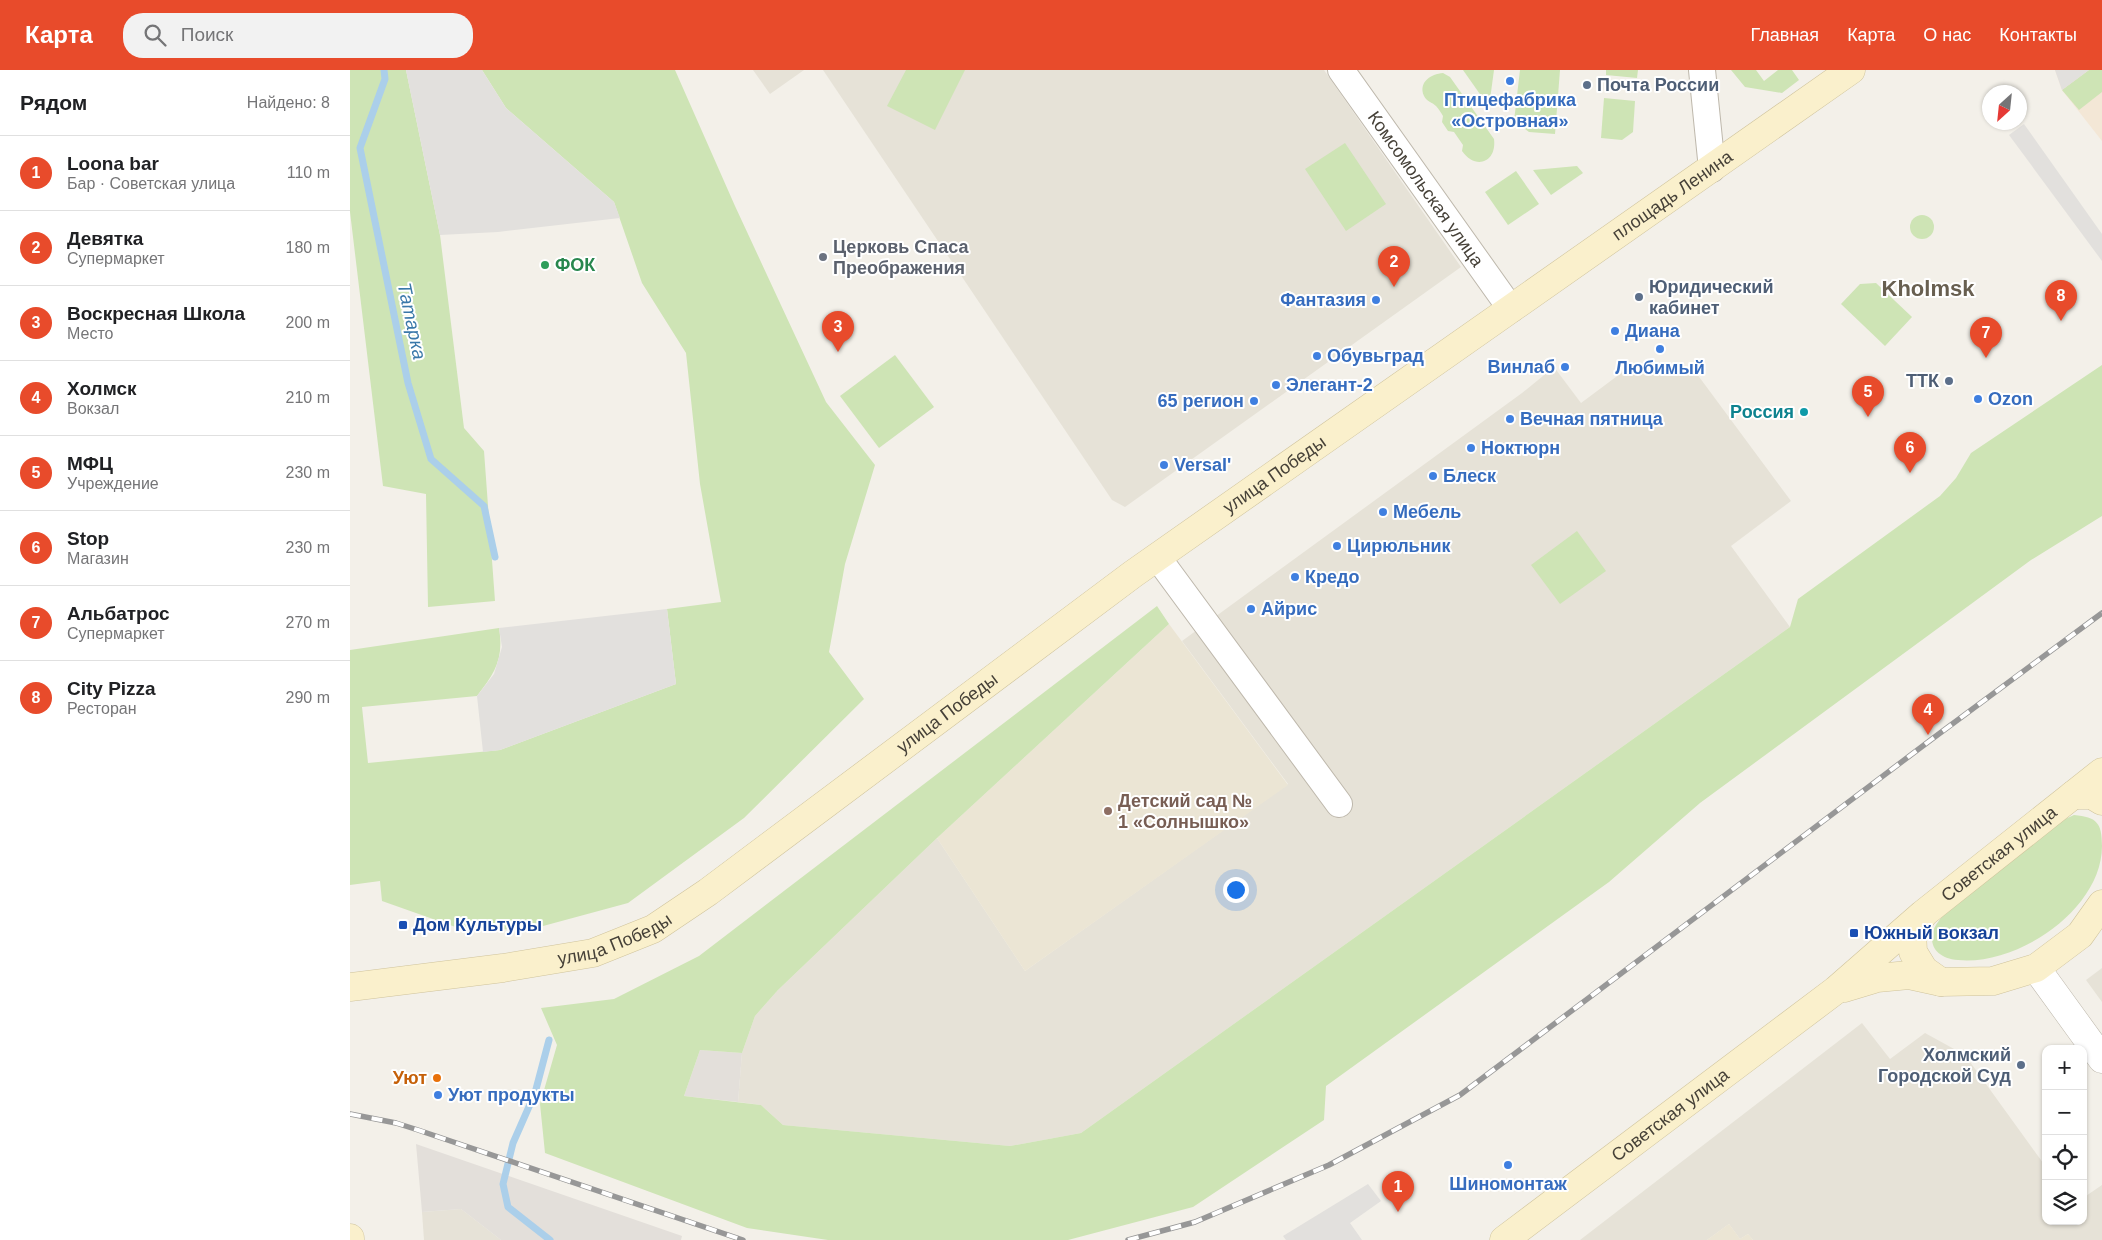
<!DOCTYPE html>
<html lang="ru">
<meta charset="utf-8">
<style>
:root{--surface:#fff;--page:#f2f2f2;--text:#202124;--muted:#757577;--line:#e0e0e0;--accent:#e84b2b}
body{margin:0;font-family:Arial,sans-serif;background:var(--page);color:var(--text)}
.controls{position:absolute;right:15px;bottom:15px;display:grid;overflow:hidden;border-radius:10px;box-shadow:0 1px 4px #0004}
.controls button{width:45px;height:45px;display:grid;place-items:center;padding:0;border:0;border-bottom:1px solid var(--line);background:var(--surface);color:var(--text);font:25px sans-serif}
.compass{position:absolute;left:1632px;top:15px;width:45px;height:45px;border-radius:50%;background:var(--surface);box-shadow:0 1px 4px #0004;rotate:207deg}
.you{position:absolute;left:885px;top:819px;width:18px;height:18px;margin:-12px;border:4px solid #fff;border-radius:50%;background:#1a73e8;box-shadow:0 0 0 8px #1a73e833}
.badge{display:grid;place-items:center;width:32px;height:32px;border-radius:50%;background:var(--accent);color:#fff;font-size:16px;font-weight:700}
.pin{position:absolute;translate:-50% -41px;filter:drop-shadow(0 1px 2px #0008)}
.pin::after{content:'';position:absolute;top:26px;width:18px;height:15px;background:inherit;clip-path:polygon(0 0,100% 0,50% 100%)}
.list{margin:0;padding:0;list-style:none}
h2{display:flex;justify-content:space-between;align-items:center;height:65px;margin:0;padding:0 20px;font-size:21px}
h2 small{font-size:16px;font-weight:400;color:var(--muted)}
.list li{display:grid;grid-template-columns:32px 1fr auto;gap:15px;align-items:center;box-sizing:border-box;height:75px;padding:0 20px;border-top:1px solid var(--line)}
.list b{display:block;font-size:19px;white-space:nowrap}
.list p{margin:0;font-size:16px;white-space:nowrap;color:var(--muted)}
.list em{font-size:16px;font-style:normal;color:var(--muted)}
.icon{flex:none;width:28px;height:28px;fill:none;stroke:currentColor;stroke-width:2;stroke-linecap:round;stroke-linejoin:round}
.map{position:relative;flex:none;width:1752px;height:1170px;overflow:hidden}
header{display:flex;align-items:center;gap:30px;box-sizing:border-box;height:70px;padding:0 25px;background:var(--accent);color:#fff}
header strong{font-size:24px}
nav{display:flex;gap:28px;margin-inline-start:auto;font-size:18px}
.search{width:350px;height:45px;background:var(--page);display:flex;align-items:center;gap:12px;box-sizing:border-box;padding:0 18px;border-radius:20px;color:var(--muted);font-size:19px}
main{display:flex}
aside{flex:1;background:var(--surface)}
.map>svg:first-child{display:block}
.residential{fill:#e6e2d7}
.commercial{fill:#f3e7d6}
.industrial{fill:#e3dfda}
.education{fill:#ebe5d4}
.green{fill:#cee4b5}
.parking{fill:#e2e0dd}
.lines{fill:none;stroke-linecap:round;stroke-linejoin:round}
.stream{stroke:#abcfea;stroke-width:7}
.minor-casing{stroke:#beb8ac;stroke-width:28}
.tertiary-casing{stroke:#beb8ac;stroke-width:29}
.secondary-casing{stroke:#cfc39c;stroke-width:29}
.minor{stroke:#fff;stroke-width:26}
.tertiary{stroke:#fff;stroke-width:28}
.secondary{stroke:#faf0cc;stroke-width:28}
.rail-casing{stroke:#979797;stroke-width:5.5}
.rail{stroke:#fff;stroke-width:4;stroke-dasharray:11;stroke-linecap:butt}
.shop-dot{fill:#3f7fe0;stroke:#fff;stroke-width:2}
.service-dot{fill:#5c6f8a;stroke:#fff;stroke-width:2}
.worship-dot{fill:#6b7280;stroke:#fff;stroke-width:2}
.leisure-dot{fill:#2e9e5b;stroke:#fff;stroke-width:2}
.culture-dot{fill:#0f9aa8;stroke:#fff;stroke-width:2}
.education-dot{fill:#8d6e63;stroke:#fff;stroke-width:2}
.transit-dot{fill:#1a4fb4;stroke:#fff;stroke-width:2}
.food-dot{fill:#e8710a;stroke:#fff;stroke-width:2}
.labels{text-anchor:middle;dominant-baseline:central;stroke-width:4;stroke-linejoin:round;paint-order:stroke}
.service-label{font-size:18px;font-weight:bold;fill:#4e5e75;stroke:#fff;text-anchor:start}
.shop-label{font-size:18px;font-weight:bold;fill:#366cbe;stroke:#fff;text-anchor:start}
.street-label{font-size:18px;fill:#464138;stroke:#fff}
.worship-label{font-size:18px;font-weight:bold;fill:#5b616d;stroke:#fff;text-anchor:start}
.leisure-label{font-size:18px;font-weight:bold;fill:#27864d;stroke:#fff;text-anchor:start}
.culture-label{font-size:18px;font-weight:bold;fill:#0d838f;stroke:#fff;text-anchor:end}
.education-label{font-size:18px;font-weight:bold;fill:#785e54;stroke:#fff;text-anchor:start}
.transit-label{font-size:18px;font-weight:bold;fill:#164399;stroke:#fff;text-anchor:start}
.food-label{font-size:18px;font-weight:bold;fill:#c56008;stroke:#fff;text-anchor:end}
.water-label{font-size:19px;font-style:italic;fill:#3a78a9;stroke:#fff}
.district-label{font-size:22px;font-weight:bold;fill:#685f50;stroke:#fff}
</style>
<header>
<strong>Карта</strong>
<div class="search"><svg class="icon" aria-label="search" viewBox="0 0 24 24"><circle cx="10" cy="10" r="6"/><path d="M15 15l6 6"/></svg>Поиск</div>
<nav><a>Главная</a><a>Карта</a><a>О нас</a><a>Контакты</a></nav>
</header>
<main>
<aside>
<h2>Рядом<small>Найдено: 8</small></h2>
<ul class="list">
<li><span class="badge">1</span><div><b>Loona bar</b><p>Бар · Советская улица</p></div><em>110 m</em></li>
<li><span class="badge">2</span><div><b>Девятка</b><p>Супермаркет</p></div><em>180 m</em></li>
<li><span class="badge">3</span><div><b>Воскресная Школа</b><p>Место</p></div><em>200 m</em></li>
<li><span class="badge">4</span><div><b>Холмск</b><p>Вокзал</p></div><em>210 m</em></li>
<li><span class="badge">5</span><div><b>МФЦ</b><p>Учреждение</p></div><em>230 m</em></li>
<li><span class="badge">6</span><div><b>Stop</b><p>Магазин</p></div><em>230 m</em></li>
<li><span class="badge">7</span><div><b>Альбатрос</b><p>Супермаркет</p></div><em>270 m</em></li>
<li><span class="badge">8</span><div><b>City Pizza</b><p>Ресторан</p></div><em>290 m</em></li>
</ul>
</aside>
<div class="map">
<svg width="1752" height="1170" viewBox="0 0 1752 1170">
<rect width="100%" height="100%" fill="#f3f0e9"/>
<!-- residential -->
<g class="residential">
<path d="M 403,0 L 454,0 L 420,24 Z"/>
<path d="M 473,0 L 974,0 L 1111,197 L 775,437 L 762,430 Z"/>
<path d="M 1282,295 L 1347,304 L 1441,431 L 1381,476 L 1440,557 L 731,1063 L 660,1076 L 433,1055 L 411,1035 L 388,1032 L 392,983 L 405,946 L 428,920 L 587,768 L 675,901 L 938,714 L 832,571 L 1172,323 L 1204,297 L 1231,333 Z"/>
<path d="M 1752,898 L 1752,932 L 1736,910 Z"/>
<path d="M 1512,953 L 1540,989 L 1575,963 L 1615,985 L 1696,1097 L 1696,1151 L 1733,1151 L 1733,1128 L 1752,1115 L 1752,1170 L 1403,1170 L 1398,1164 L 1390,1169 L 1379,1154 L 1357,1170 L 1230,1170 Z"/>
<path d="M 111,1139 L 151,1170 L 74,1170 L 72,1142 Z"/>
</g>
<!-- commercial -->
<path class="commercial" d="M 1705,0 L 1752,0 L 1752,71 L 1712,20 Z"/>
<!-- industrial -->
<g class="industrial">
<path d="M 350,980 L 392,983 L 388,1032 L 334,1026 Z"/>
<path d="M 66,1074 L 332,1166 L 331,1170 L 151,1170 L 111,1139 L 72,1142 Z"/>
</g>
<!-- education -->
<g class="education">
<path d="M 819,554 L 938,715 L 675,901 L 587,768 Z"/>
<path d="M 1379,1154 L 1390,1169 L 1398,1164 L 1403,1170 L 1357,1170 Z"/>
</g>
<!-- green -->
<g class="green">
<path d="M 0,0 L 56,0 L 90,165 L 114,358 L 134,381 L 145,531 L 78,537 L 76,424 L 33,416 L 0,142 Z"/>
<path d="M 132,0 L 325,0 L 385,136 L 476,332 L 525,395 L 495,494 L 479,582 L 514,629 L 394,748 L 278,833 L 182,859 L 114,860 L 32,831 L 30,811 L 0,815 L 0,580 L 149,558 C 154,589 145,603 127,626 L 12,637 L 18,693 L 150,680 L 326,614 L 317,539 L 371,532 L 350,414 L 336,283 L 292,213 L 264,132 L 156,38 Z"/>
<path d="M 556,0 L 615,0 L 585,60 L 537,36 Z"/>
<path d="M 1113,0 L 1144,0 L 1139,37 Z"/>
<path d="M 1170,0 L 1210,0 L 1205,64 L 1179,62 L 1164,51 Z"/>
<path d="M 1256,0 L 1288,0 L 1287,8 L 1256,5 Z"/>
<path d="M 1381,0 L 1406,0 L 1414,11 L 1428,0 L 1442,0 L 1449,10 L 1432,23 L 1395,17 Z"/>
<path d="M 1739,0 L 1752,0 L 1752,22 L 1729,40 L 1712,20 Z"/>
<path d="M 1093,3 L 1100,7 L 1144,69 C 1147,93 1125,100 1112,81 L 1113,75 L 1104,62 L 1098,61 L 1092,52 L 1093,46 C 1091,43 1089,39 1086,36 C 1082,32 1077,32 1074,26 C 1068,12 1081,4 1093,3 Z"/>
<path d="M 1254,28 L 1285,31 L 1283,62 L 1272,70 L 1251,68 Z"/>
<path d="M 995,73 L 1036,134 L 996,161 L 955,99 Z"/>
<path d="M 1227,96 L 1233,103 L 1201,125 L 1183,100 Z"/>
<path d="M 1166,101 L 1189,134 L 1158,155 L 1135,122 Z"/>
<circle cx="1572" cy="157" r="12"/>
<path d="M 1526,213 L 1562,247 L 1535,276 L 1491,234 L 1510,214 Z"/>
<path d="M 545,285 L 584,337 L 529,378 L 490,326 Z"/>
<path d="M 1752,295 L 1752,446 L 1681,490 L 1350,733 L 1259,812 L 976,1016 L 974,1050 L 843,1137 L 718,1170 L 478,1170 L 397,1158 L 195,1083 L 190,1034 L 207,975 L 191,938 L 264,929 L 349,886 L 807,536 L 819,554 L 587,768 L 428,920 L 405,946 L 392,983 L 350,980 L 334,1026 L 411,1035 L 433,1055 L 660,1076 L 731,1063 L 1440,557 L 1448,529 L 1590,426 L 1606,408 L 1621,383 Z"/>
<path d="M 1227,461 L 1256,501 L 1210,534 L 1181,495 Z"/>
<path d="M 1724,745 C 1747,747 1752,753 1752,776 C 1752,839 1668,896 1608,890 C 1580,888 1574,865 1593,846 L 1711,751 Z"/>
</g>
<!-- parking -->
<g class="parking">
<path d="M 56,0 L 132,0 L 156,38 L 264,132 L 270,148 L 148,162 L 90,165 Z"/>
<path d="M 1705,0 L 1739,0 L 1712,20 Z"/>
<path d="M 1674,54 L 1752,164 L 1752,191 L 1659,65 Z"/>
<path d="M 317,539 L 326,614 L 150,680 L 133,682 L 127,626 L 144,604 L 152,577 L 149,558 Z"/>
<path d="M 1018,1114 L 1031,1131 L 1000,1153 L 1012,1170 L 936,1170 L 933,1166 Z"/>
</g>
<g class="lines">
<!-- stream -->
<g class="stream">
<path d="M 34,0 L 35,9 L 10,78 L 58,313 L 81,389 L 134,436 L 145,487"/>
<path d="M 199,970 L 185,1023 L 163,1073 L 153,1114 L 158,1137 L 200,1170"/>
</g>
<defs>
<g id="minor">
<path id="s1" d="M 991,0 L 1161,239"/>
<path d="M 1352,0 L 1362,99"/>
<path d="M 808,488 L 989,734"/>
</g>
<path id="tertiary" d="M 1686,898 L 1752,989"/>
<g id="secondary">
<path d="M 1723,725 L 1742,725 L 1752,731"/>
<path d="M 1572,846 L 1562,861 L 1563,882 L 1574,900 L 1591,912"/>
<path id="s2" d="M 0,917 L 153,898 L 243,883 L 303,859 L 358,822 L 783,504 L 1501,0"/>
<path d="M 1494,918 L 1527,908 L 1559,905 L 1591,912 L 1643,911 L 1686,898 L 1730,865 L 1752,834"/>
<path d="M 0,1168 L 0,1170"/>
<path id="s3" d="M 1154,1170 L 1486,920 L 1573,844 L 1752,702"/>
</g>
</defs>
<!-- minor casing -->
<use href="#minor" class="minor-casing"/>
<!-- tertiary casing -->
<use href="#tertiary" class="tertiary-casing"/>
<!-- secondary casing -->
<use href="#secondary" class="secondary-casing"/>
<!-- minor -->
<use href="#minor" class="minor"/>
<!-- tertiary -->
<use href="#tertiary" class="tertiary"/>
<!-- secondary -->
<use href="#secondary" class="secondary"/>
<defs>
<g id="rail">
<path d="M 0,1044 L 46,1053 L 68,1060 L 393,1170"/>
<path d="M 778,1170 L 845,1152 L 979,1095 L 1110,1025 L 1582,669 L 1752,543"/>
</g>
</defs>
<!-- rail casing -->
<use href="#rail" class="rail-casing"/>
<!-- rail -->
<use href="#rail" class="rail"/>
</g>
<!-- markers -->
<g class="shop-dot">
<circle cx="1160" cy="11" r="5"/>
<circle cx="1026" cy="230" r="5"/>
<circle cx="1265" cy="261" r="5"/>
<circle cx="1310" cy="279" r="5"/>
<circle cx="967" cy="286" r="5"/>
<circle cx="1215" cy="297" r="5"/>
<circle cx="926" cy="315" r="5"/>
<circle cx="1628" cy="329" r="5"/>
<circle cx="904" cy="331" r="5"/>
<circle cx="1160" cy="349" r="5"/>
<circle cx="1121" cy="378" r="5"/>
<circle cx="814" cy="395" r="5"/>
<circle cx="1083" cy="406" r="5"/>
<circle cx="1033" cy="442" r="5"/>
<circle cx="987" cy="476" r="5"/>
<circle cx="945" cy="507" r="5"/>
<circle cx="901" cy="539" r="5"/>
<circle cx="88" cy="1025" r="5"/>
<circle cx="1158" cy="1095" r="5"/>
</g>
<g class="service-dot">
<circle cx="1237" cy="15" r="5"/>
<circle cx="1289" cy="227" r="5"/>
<circle cx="1599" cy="311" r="5"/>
<circle cx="1671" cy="995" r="5"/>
</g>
<circle class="worship-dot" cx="473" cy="187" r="5"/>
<circle class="leisure-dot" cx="195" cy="195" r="5"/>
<circle class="culture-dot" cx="1454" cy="342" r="5"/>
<circle class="education-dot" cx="758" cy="741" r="5"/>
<g class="transit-dot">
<rect x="48" y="850" width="10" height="10" rx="2.5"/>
<rect x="1499" y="858" width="10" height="10" rx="2.5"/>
</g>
<circle class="food-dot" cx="87" cy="1008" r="5"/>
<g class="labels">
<!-- service labels -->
<g class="service-label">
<text x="1247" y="15">Почта России</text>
<text x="1299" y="217">Юридический<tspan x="1299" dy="21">кабинет</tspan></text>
<text x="1589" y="311" text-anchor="end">ТТК</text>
<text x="1661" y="985" text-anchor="end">Холмский<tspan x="1661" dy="21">Городской Суд</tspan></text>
</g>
<!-- shop labels -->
<g class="shop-label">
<text x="1160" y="30" text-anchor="middle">Птицефабрика<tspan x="1160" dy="21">«Островная»</tspan></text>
<text x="1016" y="230" text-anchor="end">Фантазия</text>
<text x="1275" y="261">Диана</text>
<text x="977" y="286">Обувьград</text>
<text x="1205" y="297" text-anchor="end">Винлаб</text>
<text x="1310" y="298" text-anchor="middle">Любимый</text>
<text x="936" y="315">Элегант-2</text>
<text x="1638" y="329">Ozon</text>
<text x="894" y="331" text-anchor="end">65 регион</text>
<text x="1170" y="349">Вечная пятница</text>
<text x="1131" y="378">Ноктюрн</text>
<text x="824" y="395">Versal'</text>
<text x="1093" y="406">Блеск</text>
<text x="1043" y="442">Мебель</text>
<text x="997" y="476">Цирюльник</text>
<text x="955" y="507">Кредо</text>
<text x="911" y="539">Айрис</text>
<text x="98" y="1025">Уют продукты</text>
<text x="1158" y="1114" text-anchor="middle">Шиномонтаж</text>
</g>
<!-- street labels -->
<g class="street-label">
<text stroke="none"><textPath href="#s1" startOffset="146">Комсомольская улица</textPath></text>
<text stroke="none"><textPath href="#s2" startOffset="1566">площадь Ленина</textPath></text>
<text stroke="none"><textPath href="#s2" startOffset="1080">улица Победы</textPath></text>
<text stroke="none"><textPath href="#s2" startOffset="675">улица Победы</textPath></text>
<text stroke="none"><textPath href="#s3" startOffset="628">Советская улица</textPath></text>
<text stroke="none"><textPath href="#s2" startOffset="270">улица Победы</textPath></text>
<text stroke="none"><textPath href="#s3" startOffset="208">Советская улица</textPath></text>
</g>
<!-- worship labels -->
<g class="worship-label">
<text x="483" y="177">Церковь Спаса<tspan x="483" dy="21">Преображения</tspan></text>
</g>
<!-- leisure labels -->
<g class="leisure-label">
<text x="205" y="195">ФОК</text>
</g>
<!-- culture labels -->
<g class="culture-label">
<text x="1444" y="342">Россия</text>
</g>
<!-- education labels -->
<g class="education-label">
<text x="768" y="731">Детский сад №<tspan x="768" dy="21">1 «Солнышко»</tspan></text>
</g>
<!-- transit labels -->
<g class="transit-label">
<text x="63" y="855">Дом Культуры</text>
<text x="1514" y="863">Южный вокзал</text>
</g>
<!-- food labels -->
<g class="food-label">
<text x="77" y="1008">Уют</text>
</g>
<!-- water labels -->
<g class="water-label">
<text transform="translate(62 251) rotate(78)">Татарка</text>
</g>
<!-- district labels -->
<g class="district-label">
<text x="1578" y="218">Kholmsk</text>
</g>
</g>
</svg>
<div class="controls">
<button>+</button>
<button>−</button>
<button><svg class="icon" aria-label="locate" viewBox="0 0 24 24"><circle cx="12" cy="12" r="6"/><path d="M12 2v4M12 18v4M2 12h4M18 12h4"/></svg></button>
<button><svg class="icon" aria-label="layers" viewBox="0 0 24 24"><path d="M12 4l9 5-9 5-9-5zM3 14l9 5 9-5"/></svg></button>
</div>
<svg class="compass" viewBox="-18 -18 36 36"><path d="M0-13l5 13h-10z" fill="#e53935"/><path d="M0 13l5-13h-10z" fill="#757577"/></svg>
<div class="you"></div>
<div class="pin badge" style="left:1048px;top:1142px">1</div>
<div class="pin badge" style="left:1044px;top:217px">2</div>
<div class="pin badge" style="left:488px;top:282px">3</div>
<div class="pin badge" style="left:1578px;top:665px">4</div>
<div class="pin badge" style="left:1518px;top:347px">5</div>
<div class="pin badge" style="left:1560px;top:403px">6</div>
<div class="pin badge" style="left:1636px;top:288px">7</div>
<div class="pin badge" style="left:1711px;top:251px">8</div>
</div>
</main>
